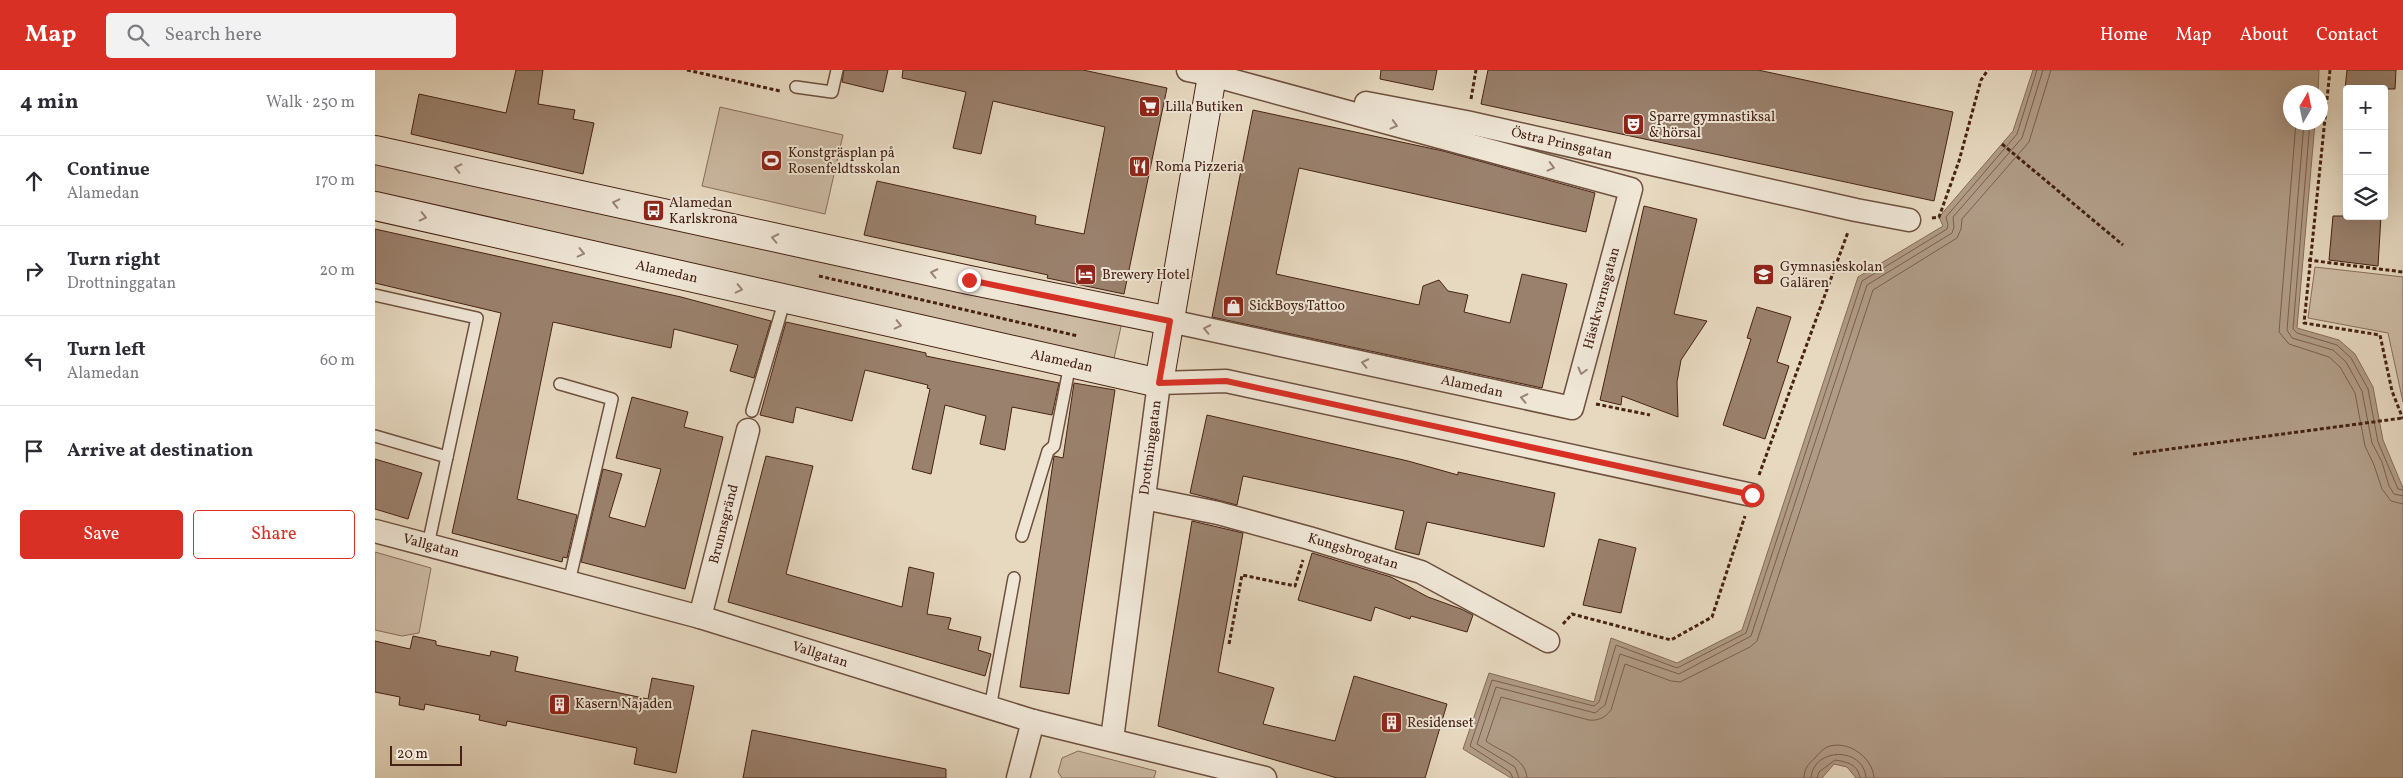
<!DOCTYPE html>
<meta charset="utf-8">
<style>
:root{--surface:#fff;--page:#f2f2f3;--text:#2b2b33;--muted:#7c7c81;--line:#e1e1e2;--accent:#d93025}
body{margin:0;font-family:Vollkorn,serif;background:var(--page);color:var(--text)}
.controls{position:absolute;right:15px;top:15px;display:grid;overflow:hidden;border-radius:5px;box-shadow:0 5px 20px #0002}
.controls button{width:45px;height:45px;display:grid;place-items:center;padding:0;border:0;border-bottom:1px solid var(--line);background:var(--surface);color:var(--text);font:25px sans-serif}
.compass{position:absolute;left:1908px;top:15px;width:45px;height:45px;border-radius:50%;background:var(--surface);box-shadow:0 5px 20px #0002;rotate:9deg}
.scale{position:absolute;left:15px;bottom:12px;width:72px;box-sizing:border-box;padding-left:5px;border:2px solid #462214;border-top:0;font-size:14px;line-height:18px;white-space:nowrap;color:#462214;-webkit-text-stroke:4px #efe6d6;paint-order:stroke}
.stop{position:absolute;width:15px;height:15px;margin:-11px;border:4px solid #d93025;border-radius:50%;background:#fff}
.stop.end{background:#d93025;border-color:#fff;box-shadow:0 1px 5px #0008}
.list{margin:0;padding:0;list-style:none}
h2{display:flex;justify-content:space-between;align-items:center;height:65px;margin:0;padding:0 20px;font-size:21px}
h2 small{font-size:16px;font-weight:400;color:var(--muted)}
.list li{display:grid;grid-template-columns:32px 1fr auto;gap:15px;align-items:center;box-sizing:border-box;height:90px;padding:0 20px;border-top:1px solid var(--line)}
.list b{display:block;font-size:19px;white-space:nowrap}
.list p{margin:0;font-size:16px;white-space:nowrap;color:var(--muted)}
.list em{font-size:16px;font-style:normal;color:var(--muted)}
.actions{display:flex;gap:10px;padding:15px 20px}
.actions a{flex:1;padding:11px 0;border:1px solid var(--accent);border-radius:5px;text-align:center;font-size:18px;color:var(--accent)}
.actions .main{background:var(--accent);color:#fff}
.icon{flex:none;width:28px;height:28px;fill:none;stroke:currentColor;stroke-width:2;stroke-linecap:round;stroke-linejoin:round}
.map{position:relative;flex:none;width:2028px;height:708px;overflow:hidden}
header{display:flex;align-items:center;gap:30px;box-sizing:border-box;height:70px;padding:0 25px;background:var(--accent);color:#fff}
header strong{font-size:24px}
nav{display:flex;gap:28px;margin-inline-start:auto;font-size:18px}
.search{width:350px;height:45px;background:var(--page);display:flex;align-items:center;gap:12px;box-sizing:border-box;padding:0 18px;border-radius:5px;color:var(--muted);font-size:19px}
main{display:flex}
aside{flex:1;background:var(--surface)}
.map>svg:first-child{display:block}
.green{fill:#ccbaa3;stroke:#896e5c}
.water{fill:#b09b86;stroke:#866b58}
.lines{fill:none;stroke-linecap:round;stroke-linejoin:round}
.shore{stroke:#7b5e4d;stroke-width:1}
.building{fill:#9a816d;stroke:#462214}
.lane-casing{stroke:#6e503f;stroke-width:14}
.street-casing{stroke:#6e503f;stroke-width:25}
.secondary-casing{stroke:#462214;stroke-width:30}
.path{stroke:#462214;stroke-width:3;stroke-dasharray:4 2.5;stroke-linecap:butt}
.lane{stroke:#efe6d6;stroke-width:11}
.street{stroke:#efe6d6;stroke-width:22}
.secondary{stroke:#efe6d6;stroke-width:28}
.oneway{stroke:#9a8475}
.route{stroke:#d93025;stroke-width:6}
.labels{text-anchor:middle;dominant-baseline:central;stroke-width:4;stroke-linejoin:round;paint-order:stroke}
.poi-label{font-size:14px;fill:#462214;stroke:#efe6d6;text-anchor:start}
.street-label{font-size:14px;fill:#462214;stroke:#efe6d6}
</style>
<header>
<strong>Map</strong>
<div class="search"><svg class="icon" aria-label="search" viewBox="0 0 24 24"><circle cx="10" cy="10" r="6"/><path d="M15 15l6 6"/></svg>Search here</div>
<nav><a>Home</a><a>Map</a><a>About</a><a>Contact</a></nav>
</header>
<main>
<aside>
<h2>4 min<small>Walk · 250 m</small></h2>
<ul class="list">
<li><svg class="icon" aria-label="ahead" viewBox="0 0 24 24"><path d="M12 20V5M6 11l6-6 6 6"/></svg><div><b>Continue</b><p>Alamedan</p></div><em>170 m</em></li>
<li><svg class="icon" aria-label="right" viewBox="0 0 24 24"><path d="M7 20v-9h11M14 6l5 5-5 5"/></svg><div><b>Turn right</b><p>Drottninggatan</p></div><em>20 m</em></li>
<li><svg class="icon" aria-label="left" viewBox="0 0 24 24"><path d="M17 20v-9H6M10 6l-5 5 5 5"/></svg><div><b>Turn left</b><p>Alamedan</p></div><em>60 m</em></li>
<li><svg class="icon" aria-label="arrive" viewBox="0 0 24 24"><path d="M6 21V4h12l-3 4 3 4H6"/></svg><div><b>Arrive at destination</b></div></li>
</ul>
<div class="actions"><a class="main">Save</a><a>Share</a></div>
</aside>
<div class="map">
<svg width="2028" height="708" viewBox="0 0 2028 708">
<rect width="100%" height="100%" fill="#e7d9c0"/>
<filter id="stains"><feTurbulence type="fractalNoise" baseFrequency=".004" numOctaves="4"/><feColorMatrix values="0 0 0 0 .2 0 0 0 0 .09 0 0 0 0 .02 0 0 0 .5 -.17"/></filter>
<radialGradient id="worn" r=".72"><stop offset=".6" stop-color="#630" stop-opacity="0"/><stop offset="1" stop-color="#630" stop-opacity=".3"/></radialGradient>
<!-- green -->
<g class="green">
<path d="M 345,37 L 468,65 L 450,144 L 327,116 Z"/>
<path d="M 0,92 L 747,252 L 738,293 L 0,123 Z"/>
<path d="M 1940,197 L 2028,207 L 2028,332 L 2013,263 L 1933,248 Z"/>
<path d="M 0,482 L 56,498 L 44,563 L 27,566 L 0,560 Z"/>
<path d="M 703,681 L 781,701 L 779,708 L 687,708 L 683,702 L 687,688 Z"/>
</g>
<!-- water -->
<path class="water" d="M 1658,0 L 1944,0 L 1943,22 L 1916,22 L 1916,52 L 1940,53 L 1922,258 L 1964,270 L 1980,284 L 1998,317 L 2008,370 L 2028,418 L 2028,708 L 1481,708 L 1472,697 L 1459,694 L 1447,708 L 1136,708 L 1088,679 L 1114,603 L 1219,632 L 1236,568 L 1302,593 L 1367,560 L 1483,207 L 1568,156 L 1564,147 L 1638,61 Z"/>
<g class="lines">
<!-- shore -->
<g class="shore">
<path d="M 1921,52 L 1904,262 L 1914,274 L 1954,287 L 1965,297 L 1980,323 L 1990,376 L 1999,395 L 2007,419 L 2016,431 L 2028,434"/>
<path d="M 1929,52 L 1912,260 L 1917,268 L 1958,280 L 1971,292 L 1987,321 L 1997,373 L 2007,392 L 2014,416 L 2019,424 L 2028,426"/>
<path d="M 1935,52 L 1918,259 L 1922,263 L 1962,275 L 1976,288 L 1993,319 L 2003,372 L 2023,419 L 2028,420"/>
<path d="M 1138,708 L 1135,702 L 1095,676 L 1117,610 L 1219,636 L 1224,632 L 1241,575 L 1302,598 L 1371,563 L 1487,211 L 1572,159 L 1573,155 L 1571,147 L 1642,64 L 1662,0"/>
<path d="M 1144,708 L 1140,697 L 1102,674 L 1121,617 L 1220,643 L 1230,635 L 1245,584 L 1304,604 L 1376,566 L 1492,215 L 1577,163 L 1579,157 L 1578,147 L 1647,68 L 1668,0"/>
<path d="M 1152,708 C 1151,687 1125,682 1111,671 L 1126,627 L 1214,650 C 1223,651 1230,648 1236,640 L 1250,594 L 1296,611 L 1305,612 L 1375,577 L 1382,571 L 1498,220 L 1582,168 L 1586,159 L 1587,149 L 1654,72 L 1676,0"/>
<path d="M 1429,708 C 1429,699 1433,694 1440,688 C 1443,684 1447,680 1452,677 C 1472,669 1498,687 1499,708"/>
<path d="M 1436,708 C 1438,677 1489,676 1491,708"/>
<path d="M 1442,708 L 1444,702 L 1460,690 C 1472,692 1483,694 1485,708"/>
</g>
</g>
<!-- building -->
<g class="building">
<path d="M 141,0 L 168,0 L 163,34 L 200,40 L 198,49 L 219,53 L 208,104 L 36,64 L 44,24 L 131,43 Z"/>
<path d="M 469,0 L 513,0 L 508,22 L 467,12 Z"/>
<path d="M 528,0 L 708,0 L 792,18 L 749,224 L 672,208 L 673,205 L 489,165 L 502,111 L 661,146 L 660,154 L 709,164 L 730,57 L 618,31 L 606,84 L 578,78 L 591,22 L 527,8 Z"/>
<path d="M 1006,0 L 1062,0 L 1058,20 L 1005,9 Z"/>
<path d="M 1113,0 L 1383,0 L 1578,42 L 1559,131 L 1106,34 Z"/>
<path d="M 1972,0 L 2021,0 L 2020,19 L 1970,19 Z"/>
<path d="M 878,40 L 1068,81 L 1220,123 L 1211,162 L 924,98 L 901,204 L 1044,235 L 1048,216 L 1064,210 L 1073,221 L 1093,225 L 1089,242 L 1135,253 L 1147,204 L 1192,214 L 1167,318 L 837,247 Z"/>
<path d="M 1269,136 L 1322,149 L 1299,244 L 1332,251 L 1306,290 L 1302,312 L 1303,347 L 1247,326 L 1246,335 L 1225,330 Z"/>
<path d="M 1958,146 L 2006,146 L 2003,196 L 1954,190 Z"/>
<path d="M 0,159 L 306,227 L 396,251 L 379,308 L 355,301 L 363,275 L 299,259 L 296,278 L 178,252 L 142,429 L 202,445 L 192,488 L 188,487 L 187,492 L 77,463 L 126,243 L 0,213 Z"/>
<path d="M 1382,237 L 1416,247 L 1402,292 L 1414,296 L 1390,369 L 1348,355 L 1376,269 L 1372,268 Z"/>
<path d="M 411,252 L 551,283 L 551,286 L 684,313 L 677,345 L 637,337 L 630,380 L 605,374 L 611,346 L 570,335 L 556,404 L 537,399 L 555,319 L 552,318 L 553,315 L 490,300 L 477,351 L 421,337 L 418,353 L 385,345 Z"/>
<path d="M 699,313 L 740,320 L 694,624 L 645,617 L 679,386 L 688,388 Z"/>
<path d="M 257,327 L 313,342 L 309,357 L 348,367 L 310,519 L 206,492 L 228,399 L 247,404 L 234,447 L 270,457 L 286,399 L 241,388 Z"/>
<path d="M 832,345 L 1033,391 L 1083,405 L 1083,402 L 1180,423 L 1169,477 L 1052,452 L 1044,485 L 1020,479 L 1029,441 L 868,406 L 862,435 L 815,423 Z"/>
<path d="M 391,386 L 438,396 L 411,504 L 527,537 L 534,497 L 559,503 L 552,544 L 576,548 L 573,559 L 606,567 L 603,580 L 616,584 L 610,606 L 353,532 Z"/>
<path d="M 0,389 L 47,403 L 33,449 L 0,439 Z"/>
<path d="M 817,451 L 868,463 L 843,602 L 899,618 L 888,654 L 960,671 L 979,606 L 1072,634 L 1050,708 L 962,708 L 783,656 Z"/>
<path d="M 1224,469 L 1261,478 L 1246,543 L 1208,535 Z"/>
<path d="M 937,483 L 1016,507 L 1053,527 L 1086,539 L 1098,545 L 1092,562 L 1036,546 L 1035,549 L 1000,537 L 996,551 L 923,530 Z"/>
<path d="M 38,566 L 61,571 L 61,575 L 115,586 L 116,581 L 143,587 L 140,601 L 273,629 L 277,608 L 319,616 L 301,703 L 259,694 L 262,678 L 132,651 L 131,656 L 104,650 L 105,645 L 50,634 L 49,640 L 24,635 L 25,627 L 0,622 L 0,571 L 35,579 Z"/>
<path d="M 377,660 L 571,699 L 571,708 L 368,708 Z"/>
</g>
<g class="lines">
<defs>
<g id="lane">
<path d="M 421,17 L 457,22 L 462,0"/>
<path d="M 0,225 L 102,248 L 53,475"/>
<path d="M 185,314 L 237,329 L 194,512"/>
<path d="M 377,341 L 410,229"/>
<path d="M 0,366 L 72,387"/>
<path d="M 647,466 L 673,381 L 679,376 L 695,294"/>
<path d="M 615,638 L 639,508"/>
</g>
<g id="street">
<path d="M 813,0 L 852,8"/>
<path id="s1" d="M 991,33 L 1091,52 L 1481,140 L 1534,150"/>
<path id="s2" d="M 795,251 L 1197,338 L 1256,119 L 837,5"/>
<path id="s3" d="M 769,428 L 843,443 L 934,468 L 1046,502 L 1173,571"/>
<path id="s4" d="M 0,461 L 325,547 L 658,651 L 890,708"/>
<path id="s5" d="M 325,547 L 373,360"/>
<path id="s6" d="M 737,669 L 784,313 L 851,311 L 1377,425"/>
<path d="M 643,708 L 658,651"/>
</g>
<g id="secondary">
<path d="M 0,80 L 594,210 L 795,251"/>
<path id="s7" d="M 0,136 L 784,313 L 838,0"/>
</g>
</defs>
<!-- lane casing -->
<use href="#lane" class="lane-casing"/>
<!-- street casing -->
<use href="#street" class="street-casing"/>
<!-- secondary casing -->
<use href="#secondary" class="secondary-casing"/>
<!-- path -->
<g class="path">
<path d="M 312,0 L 405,21"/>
<path d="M 1955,0 L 1929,253 L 2005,265 L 2017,321 L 2028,349"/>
<path d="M 1096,29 L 1101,0"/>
<path d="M 1627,74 L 1748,175"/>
<path d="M 1557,148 L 1564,147 L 1584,91 L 1606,10 L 1613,0"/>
<path d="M 1933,190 L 2028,202"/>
<path d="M 444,206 L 703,266"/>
<path d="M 1221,334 L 1275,345"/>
<path d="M 1758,384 L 2028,348"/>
<path d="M 1384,405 L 1473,162"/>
<path d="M 1188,554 L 1197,544 L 1296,570 L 1337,547 L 1370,446"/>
<path d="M 854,574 L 867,505 L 920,516 L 928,490"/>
</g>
<!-- lane -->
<use href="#lane" class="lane"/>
<!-- street -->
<use href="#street" class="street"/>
<!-- secondary -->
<use href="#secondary" class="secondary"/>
</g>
<!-- one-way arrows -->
<defs><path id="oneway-chevron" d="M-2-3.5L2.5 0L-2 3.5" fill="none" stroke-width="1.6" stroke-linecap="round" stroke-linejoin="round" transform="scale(1.25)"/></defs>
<g class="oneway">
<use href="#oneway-chevron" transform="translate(1019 55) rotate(15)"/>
<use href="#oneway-chevron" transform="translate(1176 97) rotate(15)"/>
<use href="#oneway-chevron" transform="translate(83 98) rotate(-167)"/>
<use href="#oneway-chevron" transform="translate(241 133) rotate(-167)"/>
<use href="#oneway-chevron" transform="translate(48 147) rotate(13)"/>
<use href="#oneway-chevron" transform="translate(400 168) rotate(-168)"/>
<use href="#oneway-chevron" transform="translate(206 183) rotate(13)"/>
<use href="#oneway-chevron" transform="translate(559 203) rotate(-168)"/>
<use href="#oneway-chevron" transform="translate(364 219) rotate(13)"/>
<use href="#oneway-chevron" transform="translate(523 255) rotate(13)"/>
<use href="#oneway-chevron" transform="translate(832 259) rotate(-168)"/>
<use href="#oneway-chevron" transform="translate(990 293) rotate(-168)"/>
<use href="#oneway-chevron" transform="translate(1207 301) rotate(105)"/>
<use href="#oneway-chevron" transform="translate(1149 328) rotate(-168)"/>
</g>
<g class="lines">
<!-- route -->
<path class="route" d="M 594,210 L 795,251 L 784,313 L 851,311 L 1377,425"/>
</g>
<!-- icons -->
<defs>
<symbol id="supermarket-square" viewBox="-11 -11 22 22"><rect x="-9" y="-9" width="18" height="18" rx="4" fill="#8f2418" stroke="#efe6d6"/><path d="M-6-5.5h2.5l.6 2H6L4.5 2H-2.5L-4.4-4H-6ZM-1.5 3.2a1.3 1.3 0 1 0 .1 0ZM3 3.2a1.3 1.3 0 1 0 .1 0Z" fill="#fff"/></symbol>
<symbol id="theatre-square" viewBox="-11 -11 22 22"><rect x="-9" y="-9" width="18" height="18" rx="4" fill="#8f2418" stroke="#efe6d6"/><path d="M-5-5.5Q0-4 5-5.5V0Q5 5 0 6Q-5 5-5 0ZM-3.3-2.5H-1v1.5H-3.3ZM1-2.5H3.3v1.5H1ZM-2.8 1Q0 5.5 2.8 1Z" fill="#fff"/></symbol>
<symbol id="stadium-square" viewBox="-11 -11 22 22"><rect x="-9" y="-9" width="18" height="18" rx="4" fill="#8f2418" stroke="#efe6d6"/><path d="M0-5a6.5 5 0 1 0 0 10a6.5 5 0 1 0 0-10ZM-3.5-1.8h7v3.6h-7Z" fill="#fff"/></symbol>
<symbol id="restaurant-square" viewBox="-11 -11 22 22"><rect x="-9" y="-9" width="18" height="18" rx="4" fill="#8f2418" stroke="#efe6d6"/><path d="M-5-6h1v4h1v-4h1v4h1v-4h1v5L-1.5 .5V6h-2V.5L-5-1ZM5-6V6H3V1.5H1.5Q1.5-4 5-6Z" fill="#fff"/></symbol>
<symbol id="bus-square" viewBox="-11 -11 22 22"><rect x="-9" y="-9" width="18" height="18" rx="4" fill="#8f2418" stroke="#efe6d6"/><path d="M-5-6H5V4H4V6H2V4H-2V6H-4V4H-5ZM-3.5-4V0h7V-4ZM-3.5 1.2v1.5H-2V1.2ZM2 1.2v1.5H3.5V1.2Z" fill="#fff"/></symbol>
<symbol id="hotel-square" viewBox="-11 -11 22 22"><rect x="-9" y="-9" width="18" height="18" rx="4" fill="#8f2418" stroke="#efe6d6"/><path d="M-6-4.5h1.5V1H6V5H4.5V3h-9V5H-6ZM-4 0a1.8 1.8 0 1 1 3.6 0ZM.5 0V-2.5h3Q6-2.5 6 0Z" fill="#fff"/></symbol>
<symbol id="school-square" viewBox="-11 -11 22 22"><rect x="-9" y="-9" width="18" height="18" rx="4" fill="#8f2418" stroke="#efe6d6"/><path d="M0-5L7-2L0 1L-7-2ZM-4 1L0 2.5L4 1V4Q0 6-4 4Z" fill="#fff"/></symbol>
<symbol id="shop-square" viewBox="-11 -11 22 22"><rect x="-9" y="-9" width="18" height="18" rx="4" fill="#8f2418" stroke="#efe6d6"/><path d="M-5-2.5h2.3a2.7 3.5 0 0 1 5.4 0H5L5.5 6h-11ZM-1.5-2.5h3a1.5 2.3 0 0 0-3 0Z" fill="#fff"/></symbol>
<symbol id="building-square" viewBox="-11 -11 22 22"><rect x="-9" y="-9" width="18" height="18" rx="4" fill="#8f2418" stroke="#efe6d6"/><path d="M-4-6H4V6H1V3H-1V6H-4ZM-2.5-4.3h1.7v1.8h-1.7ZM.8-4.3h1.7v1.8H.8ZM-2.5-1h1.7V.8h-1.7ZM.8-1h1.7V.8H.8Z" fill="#fff"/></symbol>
</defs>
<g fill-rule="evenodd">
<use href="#supermarket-square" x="762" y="24" width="25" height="25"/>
<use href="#theatre-square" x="1246" y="42" width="25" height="25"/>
<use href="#stadium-square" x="384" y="78" width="25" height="25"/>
<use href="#restaurant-square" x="752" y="84" width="25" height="25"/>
<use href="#bus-square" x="266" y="128" width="25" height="25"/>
<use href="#hotel-square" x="698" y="192" width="25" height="25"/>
<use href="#school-square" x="1376" y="192" width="25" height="25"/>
<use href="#shop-square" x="846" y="224" width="25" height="25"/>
<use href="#building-square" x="172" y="622" width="25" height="25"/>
<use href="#building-square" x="1004" y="640" width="25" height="25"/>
</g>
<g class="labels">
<!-- poi labels -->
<g class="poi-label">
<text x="790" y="37">Lilla Butiken</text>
<text x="1274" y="47">Sparre gymnastiksal<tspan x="1274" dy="16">&amp; hörsal</tspan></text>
<text x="413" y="83">Konstgräsplan på<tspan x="413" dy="16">Rosenfeldtsskolan</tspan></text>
<text x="780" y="97">Roma Pizzeria</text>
<text x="294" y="133">Alamedan<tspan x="294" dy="16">Karlskrona</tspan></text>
<text x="1405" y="197">Gymnasieskolan<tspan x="1405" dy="16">Galären</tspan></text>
<text x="727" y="205">Brewery Hotel</text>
<text x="874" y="236">SickBoys Tattoo</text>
<text x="200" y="634">Kasern Najaden</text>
<text x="1032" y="653">Residenset</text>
</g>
<!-- street labels -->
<g class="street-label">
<text stroke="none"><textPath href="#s1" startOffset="200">Östra Prinsgatan</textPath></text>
<text stroke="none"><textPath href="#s7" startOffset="299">Alamedan</textPath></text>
<text stroke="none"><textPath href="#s2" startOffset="525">Hästkvarnsgatan</textPath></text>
<text stroke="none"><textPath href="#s7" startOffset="704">Alamedan</textPath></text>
<text stroke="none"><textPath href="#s2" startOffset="309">Alamedan</textPath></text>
<text stroke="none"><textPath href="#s6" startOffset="294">Drottninggatan</textPath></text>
<text stroke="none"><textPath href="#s5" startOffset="96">Brunnsgränd</textPath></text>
<text stroke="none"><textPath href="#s4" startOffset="58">Vallgatan</textPath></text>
<text stroke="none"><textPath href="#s3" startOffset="216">Kungsbrogatan</textPath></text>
<text stroke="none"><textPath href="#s4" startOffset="462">Vallgatan</textPath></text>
</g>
</g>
<rect width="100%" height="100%" filter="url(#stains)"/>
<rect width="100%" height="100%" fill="url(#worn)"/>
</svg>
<div class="controls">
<button>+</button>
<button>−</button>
<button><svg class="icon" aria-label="layers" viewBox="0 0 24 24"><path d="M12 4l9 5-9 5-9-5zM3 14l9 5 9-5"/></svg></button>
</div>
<svg class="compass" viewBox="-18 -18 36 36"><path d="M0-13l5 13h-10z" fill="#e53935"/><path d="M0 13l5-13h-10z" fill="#7c7c81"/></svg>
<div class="scale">20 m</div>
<div class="stop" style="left:1377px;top:425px"></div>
<div class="stop end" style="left:594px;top:210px"></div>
</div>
</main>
